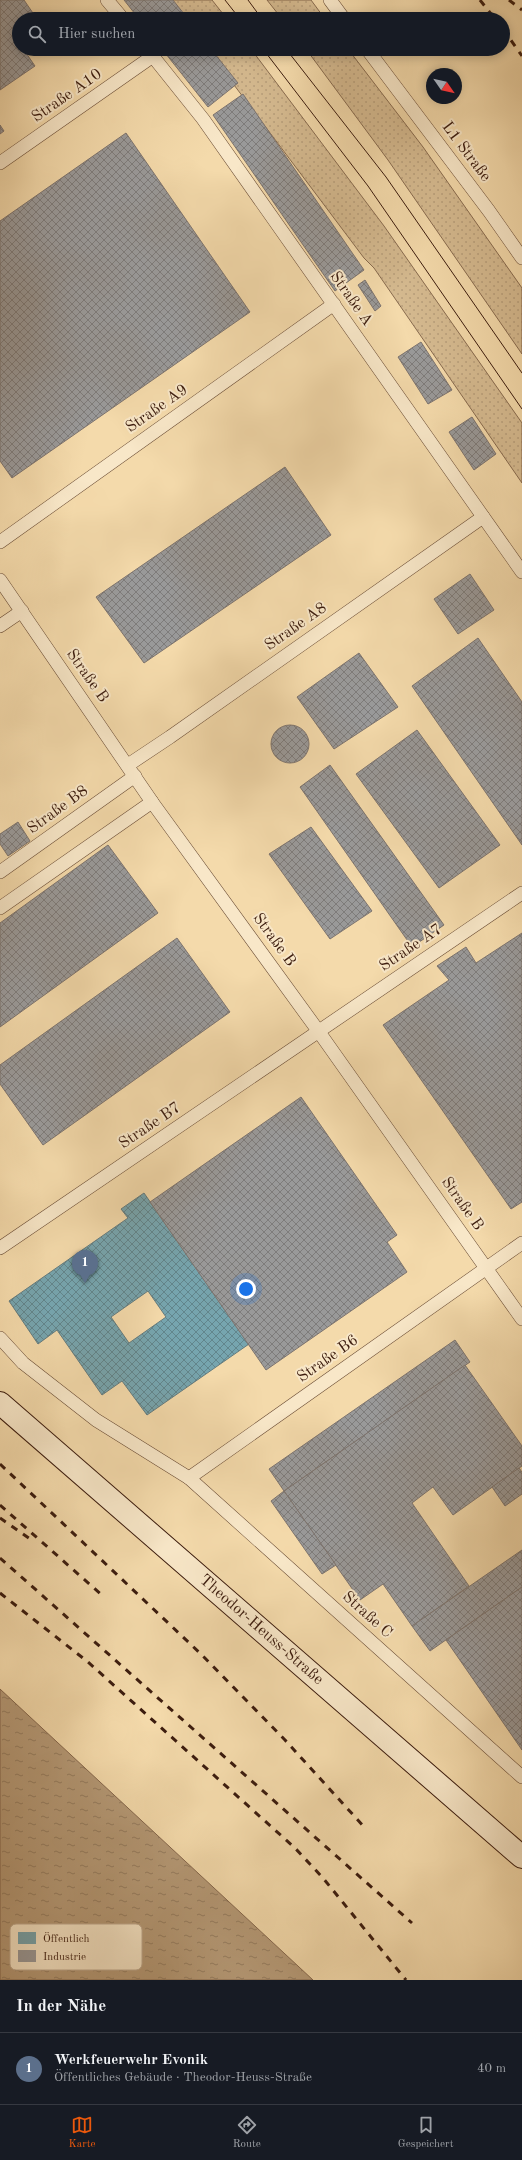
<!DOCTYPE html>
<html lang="de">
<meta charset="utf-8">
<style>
:root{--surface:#171b24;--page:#242831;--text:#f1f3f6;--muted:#9ea1a6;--line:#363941;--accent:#ea580c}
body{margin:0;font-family:"Old Standard TT",serif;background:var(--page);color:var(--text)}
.compass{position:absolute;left:426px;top:68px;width:36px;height:36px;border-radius:50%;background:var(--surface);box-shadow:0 2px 10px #0003;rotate:124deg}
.you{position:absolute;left:246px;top:1289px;width:14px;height:14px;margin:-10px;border:3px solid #fff;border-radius:50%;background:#1a73e8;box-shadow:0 0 0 6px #1a73e833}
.badge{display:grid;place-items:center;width:26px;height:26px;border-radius:50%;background:var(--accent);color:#fff;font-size:13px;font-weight:700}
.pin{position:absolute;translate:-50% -33px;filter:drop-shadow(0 1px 2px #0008)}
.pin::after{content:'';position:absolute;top:21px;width:14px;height:12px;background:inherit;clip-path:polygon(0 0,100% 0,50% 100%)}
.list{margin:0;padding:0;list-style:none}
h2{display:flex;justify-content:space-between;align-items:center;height:52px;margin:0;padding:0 16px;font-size:17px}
h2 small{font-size:13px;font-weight:400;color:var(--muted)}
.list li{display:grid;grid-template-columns:26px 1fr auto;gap:12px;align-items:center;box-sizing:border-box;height:72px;padding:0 16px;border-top:1px solid var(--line)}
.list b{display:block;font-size:15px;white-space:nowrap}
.list p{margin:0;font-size:13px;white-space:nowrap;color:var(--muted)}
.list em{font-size:13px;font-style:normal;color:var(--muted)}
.icon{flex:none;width:22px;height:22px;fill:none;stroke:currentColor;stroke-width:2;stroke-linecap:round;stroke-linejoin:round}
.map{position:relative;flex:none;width:522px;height:1980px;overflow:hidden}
.search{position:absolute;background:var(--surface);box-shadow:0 2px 10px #0003;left:12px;right:12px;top:12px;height:44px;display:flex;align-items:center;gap:10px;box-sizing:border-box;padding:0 14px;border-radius:22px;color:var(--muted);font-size:15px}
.sheet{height:124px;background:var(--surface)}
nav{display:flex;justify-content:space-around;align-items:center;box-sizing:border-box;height:56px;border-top:1px solid var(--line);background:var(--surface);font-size:11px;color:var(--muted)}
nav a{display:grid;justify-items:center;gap:2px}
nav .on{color:var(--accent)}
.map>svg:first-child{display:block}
.grass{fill:url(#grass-dots);stroke:#886b4f}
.water{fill:url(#water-ripples);stroke:#85674c}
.public{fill:url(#public-cross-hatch);stroke:#657c7f;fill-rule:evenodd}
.industry{fill:url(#industry-cross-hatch);stroke:#7d746f}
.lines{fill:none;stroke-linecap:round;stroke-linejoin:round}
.lane-casing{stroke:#6a4c35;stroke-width:14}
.secondary-casing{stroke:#3c1c0e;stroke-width:24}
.lane{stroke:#f8e7c8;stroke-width:13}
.secondary{stroke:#f8e7c8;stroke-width:22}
.tram{stroke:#3c1c0e;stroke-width:1}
.rail{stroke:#3c1c0e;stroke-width:3;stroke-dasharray:7 7;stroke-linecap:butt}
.labels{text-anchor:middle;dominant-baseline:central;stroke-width:4;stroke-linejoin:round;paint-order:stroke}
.street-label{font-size:16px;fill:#3c1c0e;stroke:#f8e7c8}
.key{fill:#f8e7c8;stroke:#c0aa90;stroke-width:1}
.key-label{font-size:11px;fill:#3c1c0e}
</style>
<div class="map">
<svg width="522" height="1980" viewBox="0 0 522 1980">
<defs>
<pattern id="grass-dots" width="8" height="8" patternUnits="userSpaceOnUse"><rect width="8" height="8" fill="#d5ba90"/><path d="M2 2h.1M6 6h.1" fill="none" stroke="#b89f7b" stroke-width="1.8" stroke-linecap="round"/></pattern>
<pattern id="water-ripples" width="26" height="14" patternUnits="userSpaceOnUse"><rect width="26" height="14" fill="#b59976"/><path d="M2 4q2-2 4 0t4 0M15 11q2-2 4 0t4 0" fill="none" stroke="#947c5f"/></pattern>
<pattern id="public-cross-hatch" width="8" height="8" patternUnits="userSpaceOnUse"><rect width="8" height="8" fill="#76a5af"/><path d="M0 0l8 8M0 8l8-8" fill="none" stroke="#62868d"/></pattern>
<pattern id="industry-cross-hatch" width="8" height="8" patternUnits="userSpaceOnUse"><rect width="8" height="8" fill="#999"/><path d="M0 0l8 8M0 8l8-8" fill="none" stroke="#7e7c7b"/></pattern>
</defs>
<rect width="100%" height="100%" fill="#f4daab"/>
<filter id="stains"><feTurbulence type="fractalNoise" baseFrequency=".005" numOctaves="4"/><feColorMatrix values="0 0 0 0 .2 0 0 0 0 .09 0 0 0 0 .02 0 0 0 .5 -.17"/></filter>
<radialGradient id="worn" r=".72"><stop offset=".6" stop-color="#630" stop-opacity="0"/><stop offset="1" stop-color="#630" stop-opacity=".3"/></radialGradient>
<!-- grass -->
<g class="grass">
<path d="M 171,0 L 212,0 L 227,19 L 185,19 Z"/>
<path d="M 267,0 L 311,0 L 325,19 L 282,19 Z"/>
<path d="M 207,49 L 251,49 L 384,226 L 522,423 L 522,483 L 374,268 L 364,258 Z"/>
<path d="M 306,49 L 348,49 L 423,147 L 522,288 L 522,354 L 388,160 Z"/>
</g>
<!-- water -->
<path class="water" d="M 0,1689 L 313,1980 L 0,1980 Z"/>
<!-- public -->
<path class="public" d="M 144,1193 L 249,1344 L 147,1415 L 122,1381 L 102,1395 L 57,1330 L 38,1344 L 9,1301 L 128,1218 L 121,1209 ZM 148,1291 L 166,1317 L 129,1343 L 111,1317 Z"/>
<!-- industry -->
<g class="industry">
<path d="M 0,0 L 24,0 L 37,19 L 19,19 L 19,49 L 25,49 L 24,50 L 35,66 L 0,90 Z"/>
<path d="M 124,0 L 173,0 L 188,19 L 139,19 Z"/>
<path d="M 162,49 L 211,49 L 238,83 L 208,107 Z"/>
<path d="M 243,94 L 364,270 L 335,291 L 213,115 Z"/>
<path d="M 0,125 L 4,131 L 0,134 Z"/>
<path d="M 126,133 L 250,312 L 12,478 L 0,461 L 0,221 Z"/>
<path d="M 365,280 L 381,306 L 375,311 L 358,285 Z"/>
<path d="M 421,342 L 452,390 L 428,404 L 398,357 Z"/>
<path d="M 472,417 L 496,454 L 474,470 L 449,432 Z"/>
<path d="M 285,467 L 331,535 L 144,663 L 96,597 Z"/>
<path d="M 470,574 L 494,610 L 458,634 L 434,599 Z"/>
<path d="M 478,638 L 522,702 L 522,845 L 412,686 Z"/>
<path d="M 359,653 L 398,707 L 334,749 L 297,697 Z"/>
<circle cx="290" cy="744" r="19"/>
<path d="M 417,730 L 500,845 L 439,888 L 356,774 Z"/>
<path d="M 330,765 L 444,925 L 412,947 L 300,787 Z"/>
<path d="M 18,822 L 30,841 L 8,856 L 0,844 L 0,834 Z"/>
<path d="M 311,827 L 372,911 L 330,939 L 269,854 Z"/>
<path d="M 108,845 L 158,913 L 0,1027 L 0,923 Z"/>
<path d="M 522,933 L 522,1202 L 511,1209 L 383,1025 L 449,980 L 437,966 L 466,947 L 476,963 Z"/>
<path d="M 177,938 L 230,1012 L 43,1145 L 0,1084 L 0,1065 Z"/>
<path d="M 301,1097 L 397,1235 L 387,1242 L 407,1272 L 266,1370 L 150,1202 Z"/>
<path d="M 455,1340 L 470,1362 L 284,1491 L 269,1469 Z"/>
<path d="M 465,1365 L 522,1446 L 522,1466 L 453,1515 L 433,1487 L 412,1503 L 469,1586 L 412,1626 L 383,1584 L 360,1600 L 284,1491 Z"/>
<path d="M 519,1468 L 522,1472 L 522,1494 L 505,1506 L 492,1487 Z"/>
<path d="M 284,1491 L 336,1565 L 322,1574 L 271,1501 Z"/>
<path d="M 522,1550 L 522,1587 L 430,1651 L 412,1626 Z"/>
<path d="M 522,1587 L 522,1750 L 446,1640 Z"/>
</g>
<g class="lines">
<defs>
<g id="lane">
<path d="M 107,0 L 123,19"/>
<path d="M 330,0 L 344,19"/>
<path d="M 147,49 L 203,119 L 522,572"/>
<path d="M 367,49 L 489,211 L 522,258"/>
<path d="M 0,163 L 153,56"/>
<path d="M 0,542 L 334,304"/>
<path d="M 0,580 L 152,802 L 319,1032 L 522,1319"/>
<path d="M 0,626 L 22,611"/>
<path d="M 128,765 L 170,737 L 483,517"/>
<path d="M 0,872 L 135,776"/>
<path d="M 0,908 L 152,802"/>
<path d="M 0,1248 L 522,893"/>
<path d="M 0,1338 L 23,1363 L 96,1420 L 189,1478 L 522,1777"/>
<path d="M 189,1478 L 522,1243"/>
</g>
<g id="secondary">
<path id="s1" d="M 0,1403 L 522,1857"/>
</g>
</defs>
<!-- lane casing -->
<use href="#lane" class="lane-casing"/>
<!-- secondary casing -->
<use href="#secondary" class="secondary-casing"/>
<!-- lane -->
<use href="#lane" class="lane"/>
<!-- secondary -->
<use href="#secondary" class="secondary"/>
<!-- tram -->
<g class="tram">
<path d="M 225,0 L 240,19"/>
<path d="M 248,0 L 262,19"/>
<path d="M 263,49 L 368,186 L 522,409"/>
<path d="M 286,49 L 386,177 L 522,373"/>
</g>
<!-- rail -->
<g class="rail">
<path d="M 480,0 L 495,19"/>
<path d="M 509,0 L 522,10"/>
<path d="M 503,29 L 522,56"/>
<path d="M 0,1464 L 202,1655 L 285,1740 L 366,1829"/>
<path d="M 0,1505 L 103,1596"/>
<path d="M 0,1518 L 33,1541"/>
<path d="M 0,1558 L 412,1923"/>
<path d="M 0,1593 L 88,1662 L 295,1848 L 323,1878 L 406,1980"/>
</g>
</g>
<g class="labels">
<!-- street labels -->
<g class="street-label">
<text transform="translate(67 96) rotate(-35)">Straße A10</text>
<text transform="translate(466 152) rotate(53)">L1 Straße</text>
<text transform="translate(351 299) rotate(55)">Straße A</text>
<text transform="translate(157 409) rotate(-35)">Straße A9</text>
<text transform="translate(296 627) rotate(-35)">Straße A8</text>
<text transform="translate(87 676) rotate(55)">Straße B</text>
<text transform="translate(58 810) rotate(-36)">Straße B8</text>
<text transform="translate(274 940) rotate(54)">Straße B</text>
<text transform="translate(411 948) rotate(-34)">Straße A7</text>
<text transform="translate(150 1126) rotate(-34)">Straße B7</text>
<text transform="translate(462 1204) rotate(55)">Straße B</text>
<text transform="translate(328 1359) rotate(-35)">Straße B6</text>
<text transform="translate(367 1615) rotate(42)">Straße C</text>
<text stroke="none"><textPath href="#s1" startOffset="346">Theodor-Heuss-Straße</textPath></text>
</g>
</g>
<!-- legend -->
<rect x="10" y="1924" width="132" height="46" rx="6" class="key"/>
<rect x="18" y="1932" width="18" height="12" fill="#76a5af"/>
<rect x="18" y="1950" width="18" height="12" fill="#999"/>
<g class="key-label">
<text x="43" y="1942">Öffentlich</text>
<text x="43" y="1960">Industrie</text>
</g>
<rect width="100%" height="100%" filter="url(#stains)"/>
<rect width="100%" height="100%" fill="url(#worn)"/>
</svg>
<svg class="compass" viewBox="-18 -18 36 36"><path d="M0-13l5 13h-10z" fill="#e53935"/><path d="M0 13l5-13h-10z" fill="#9ea1a6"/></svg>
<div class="you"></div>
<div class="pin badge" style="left:85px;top:1283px;background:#5c6f8a">1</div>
<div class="search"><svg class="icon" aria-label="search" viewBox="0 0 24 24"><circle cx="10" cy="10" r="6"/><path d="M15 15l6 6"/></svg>Hier suchen</div>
</div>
<section class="sheet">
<h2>In der Nähe<small></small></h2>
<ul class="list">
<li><span class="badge" style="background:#5c6f8a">1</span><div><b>Werkfeuerwehr Evonik</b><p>Öffentliches Gebäude · Theodor-Heuss-Straße</p></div><em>40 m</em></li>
</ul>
</section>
<nav>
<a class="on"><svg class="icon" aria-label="map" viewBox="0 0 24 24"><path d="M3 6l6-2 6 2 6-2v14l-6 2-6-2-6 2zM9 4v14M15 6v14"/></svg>Karte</a>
<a><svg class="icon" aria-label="directions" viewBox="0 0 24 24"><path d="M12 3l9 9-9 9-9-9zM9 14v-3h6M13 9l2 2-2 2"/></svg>Route</a>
<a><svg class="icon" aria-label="saved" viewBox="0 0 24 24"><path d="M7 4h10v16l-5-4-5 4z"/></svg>Gespeichert</a>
</nav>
